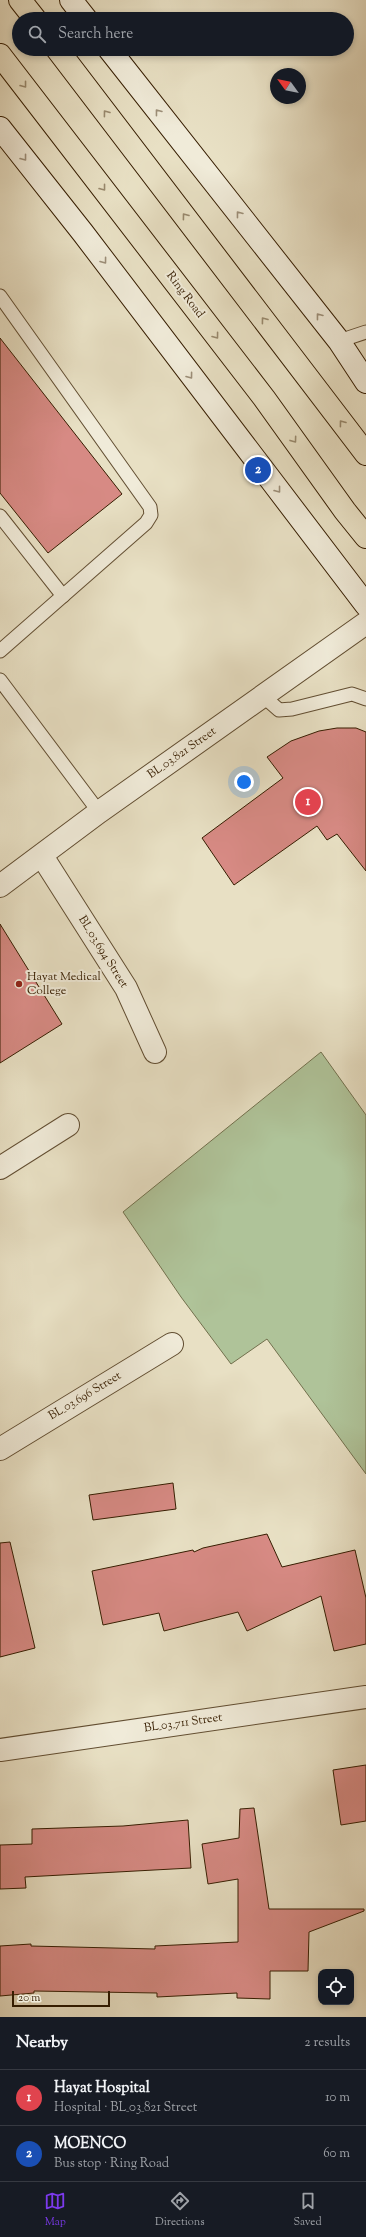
<!DOCTYPE html>
<meta charset="utf-8">
<style>
:root{--surface:#171b24;--page:#242831;--text:#f1f3f6;--muted:#9ea1a6;--line:#363941;--accent:#7c3aed}
body{margin:0;font-family:"Sorts Mill Goudy",serif;background:var(--page);color:var(--text)}
.controls{position:absolute;right:12px;bottom:12px;display:grid;overflow:hidden;border-radius:8px;box-shadow:0 2px 6px #0003}
.controls button{width:36px;height:36px;display:grid;place-items:center;padding:0;border:0;border-bottom:1px solid var(--line);background:var(--surface);color:var(--text);font:20px sans-serif}
.compass{position:absolute;left:270px;top:68px;width:36px;height:36px;border-radius:50%;background:var(--surface);box-shadow:0 2px 6px #0003;rotate:303deg}
.scale{position:absolute;left:12px;bottom:10px;width:98px;box-sizing:border-box;padding-left:4px;border:2px solid #361d01;border-top:0;font-size:11px;line-height:14px;white-space:nowrap;color:#361d01;-webkit-text-stroke:3px #f0ebd9;paint-order:stroke}
.you{position:absolute;left:244px;top:782px;width:14px;height:14px;margin:-10px;border:3px solid #fff;border-radius:50%;background:#1a73e8;box-shadow:0 0 0 6px #1a73e833}
.badge{display:grid;place-items:center;width:26px;height:26px;border-radius:50%;background:var(--accent);color:#fff;font-size:13px;font-weight:700}
.pin{position:absolute;translate:-50% -50%;border:2px solid #fff;box-shadow:0 1px 4px #0006}
.list{margin:0;padding:0;list-style:none}
h2{display:flex;justify-content:space-between;align-items:center;height:52px;margin:0;padding:0 16px;font-size:17px}
h2 small{font-size:13px;font-weight:400;color:var(--muted)}
.list li{display:grid;grid-template-columns:26px 1fr auto;gap:12px;align-items:center;box-sizing:border-box;height:56px;padding:0 16px;border-top:1px solid var(--line)}
.list b{display:block;font-size:15px;white-space:nowrap}
.list p{margin:0;font-size:13px;white-space:nowrap;color:var(--muted)}
.list em{font-size:13px;font-style:normal;color:var(--muted)}
.icon{flex:none;width:22px;height:22px;fill:none;stroke:currentColor;stroke-width:2;stroke-linecap:round;stroke-linejoin:round}
.map{position:relative;flex:none;width:366px;height:2017px;overflow:hidden}
.search{position:absolute;background:var(--surface);box-shadow:0 2px 6px #0003;left:12px;right:12px;top:12px;height:44px;display:flex;align-items:center;gap:10px;box-sizing:border-box;padding:0 14px;border-radius:22px;color:var(--muted);font-size:15px}
.sheet{height:164px;background:var(--surface)}
nav{display:flex;justify-content:space-around;align-items:center;box-sizing:border-box;height:56px;border-top:1px solid var(--line);background:var(--surface);font-size:11px;color:var(--muted)}
nav a{display:grid;justify-items:center;gap:2px}
nav .on{color:var(--accent)}
.map>svg:first-child{display:block}
.green{fill:#afc399;stroke:#72704d}
.building{fill:#d78a84;stroke:#361d01}
.lines{fill:none;stroke-linecap:round;stroke-linejoin:round}
.lane-casing{stroke:#624e32;stroke-width:15}
.street-casing{stroke:#624e32;stroke-width:24}
.secondary-casing{stroke:#361d01;stroke-width:24}
.highway-casing{stroke:#361d01;stroke-width:24}
.lane{stroke:#f0ebd9;stroke-width:13}
.street{stroke:#f0ebd9;stroke-width:22}
.secondary{stroke:#f0ebd9;stroke-width:22}
.highway{stroke:#e8e0c4;stroke-width:22}
.oneway{stroke:#98886c}
.oneway2{stroke:#9c8e78}
.poi-dot{fill:#8f2418;stroke:#f0ebd9;stroke-width:1.5}
.labels{text-anchor:middle;dominant-baseline:central;stroke-width:4;stroke-linejoin:round;paint-order:stroke}
.street-label{font-size:12px;fill:#361d01;stroke:#f0ebd9}
.poi-label{font-size:12px;fill:#361d01;stroke:#f0ebd9;text-anchor:start}
</style>
<div class="map">
<svg width="366" height="2017" viewBox="0 0 366 2017">
<rect width="100%" height="100%" fill="#e8e0c4"/>
<filter id="stains"><feTurbulence type="fractalNoise" baseFrequency=".005" numOctaves="4"/><feColorMatrix values="0 0 0 0 .2 0 0 0 0 .09 0 0 0 0 .02 0 0 0 .5 -.17"/></filter>
<radialGradient id="worn" r=".72"><stop offset=".6" stop-color="#630" stop-opacity="0"/><stop offset="1" stop-color="#630" stop-opacity=".3"/></radialGradient>
<!-- green -->
<path class="green" d="M 321,1052 L 366,1115 L 366,1474 L 267,1339 L 231,1364 L 181,1297 L 123,1212 Z"/>
<!-- building -->
<g class="building">
<path d="M 0,338 L 122,494 L 48,553 L 0,493 Z"/>
<path d="M 337,728 L 356,728 L 366,732 L 366,871 L 337,834 L 327,840 L 317,826 L 234,885 L 202,838 L 283,778 L 267,757 L 291,741 L 319,731 Z"/>
<path d="M 0,924 L 62,1024 L 0,1063 Z"/>
<path d="M 173,1483 L 176,1509 L 93,1520 L 89,1495 Z"/>
<path d="M 267,1534 L 282,1567 L 355,1550 L 366,1598 L 366,1644 L 334,1651 L 321,1596 L 247,1631 L 238,1612 L 164,1631 L 159,1613 L 103,1625 L 92,1571 L 193,1550 L 194,1552 L 203,1548 Z"/>
<path d="M 10,1542 L 35,1648 L 0,1657 L 0,1543 Z"/>
<path d="M 366,1765 L 366,1821 L 341,1825 L 333,1770 Z"/>
<path d="M 254,1808 L 269,1909 L 364,1909 L 364,1911 L 309,1932 L 308,1971 L 270,1971 L 270,1999 L 237,1998 L 237,1993 L 157,1997 L 157,1993 L 34,1991 L 34,1993 L 0,1996 L 0,1946 L 31,1944 L 31,1946 L 155,1949 L 155,1946 L 238,1942 L 238,1879 L 208,1884 L 202,1844 L 239,1838 L 240,1809 Z"/>
<path d="M 188,1820 L 191,1868 L 25,1877 L 26,1888 L 0,1889 L 0,1845 L 32,1844 L 32,1829 L 123,1826 Z"/>
</g>
<g class="lines">
<defs>
<g id="lane">
<path d="M 0,296 L 150,507 L 151,515 L 146,523 L 0,651"/>
<path d="M 339,341 L 366,332"/>
<path d="M 0,516 L 63,596"/>
<path d="M 0,680 L 99,812"/>
<path d="M 263,696 L 279,710 L 292,709 L 352,694 L 366,699"/>
</g>
<g id="street">
<path d="M 42,856 L 126,988 L 155,1052"/>
<path d="M 0,886 L 99,812 L 366,623"/>
<path d="M 0,1168 L 68,1125"/>
<path d="M 0,1449 L 172,1344"/>
<path d="M 0,1750 L 366,1697"/>
</g>
<g id="secondary">
<path d="M 71,0 L 86,19"/>
<path d="M 109,49 L 339,341 L 366,382"/>
<path d="M 0,128 L 83,233 L 366,605"/>
</g>
<g id="highway">
<path d="M 20,0 L 35,19"/>
<path d="M 57,49 L 366,454"/>
<path d="M 0,55 L 264,398 L 345,511 L 366,537"/>
</g>
</defs>
<!-- lane casing -->
<use href="#lane" class="lane-casing"/>
<!-- street casing -->
<use href="#street" class="street-casing"/>
<!-- secondary casing -->
<use href="#secondary" class="secondary-casing"/>
<!-- highway casing -->
<use href="#highway" class="highway-casing"/>
<!-- lane -->
<use href="#lane" class="lane"/>
<!-- street -->
<use href="#street" class="street"/>
<!-- secondary -->
<use href="#secondary" class="secondary"/>
<!-- highway -->
<use href="#highway" class="highway"/>
</g>
<!-- one-way arrows -->
<defs><path id="oneway-chevron" d="M-2-3.5L2.5 0L-2 3.5" fill="none" stroke-width="1.6" stroke-linecap="round" stroke-linejoin="round"/></defs>
<g class="oneway">
<use href="#oneway-chevron" transform="translate(24 85) rotate(52)"/>
<use href="#oneway-chevron" transform="translate(106 113) rotate(-127)"/>
<use href="#oneway-chevron" transform="translate(103 188) rotate(52)"/>
<use href="#oneway-chevron" transform="translate(185 216) rotate(-127)"/>
<use href="#oneway-chevron" transform="translate(264 320) rotate(-127)"/>
<use href="#oneway-chevron" transform="translate(216 336) rotate(53)"/>
<use href="#oneway-chevron" transform="translate(342 423) rotate(-127)"/>
<use href="#oneway-chevron" transform="translate(294 440) rotate(54)"/>
</g>
<g class="oneway2">
<use href="#oneway-chevron" transform="translate(158 112) rotate(-128)"/>
<use href="#oneway-chevron" transform="translate(24 158) rotate(52)"/>
<use href="#oneway-chevron" transform="translate(239 214) rotate(-128)"/>
<use href="#oneway-chevron" transform="translate(104 261) rotate(53)"/>
<use href="#oneway-chevron" transform="translate(319 316) rotate(-128)"/>
<use href="#oneway-chevron" transform="translate(190 376) rotate(53)"/>
<use href="#oneway-chevron" transform="translate(278 490) rotate(52)"/>
</g>
<!-- markers -->
<circle class="poi-dot" cx="19" cy="984" r="4"/>
<g class="labels">
<!-- street labels -->
<g class="street-label">
<text transform="translate(185 295) rotate(53)">Ring Road</text>
<text transform="translate(182 753) rotate(-35)">BL_03_821 Street</text>
<text transform="translate(103 952) rotate(58)">BL_03_694 Street</text>
<text transform="translate(85 1396) rotate(-31)">BL_03_696 Street</text>
<text transform="translate(183 1723) rotate(-8)">BL_03_711 Street</text>
</g>
<!-- poi labels -->
<g class="poi-label">
<text x="27" y="977">Hayat Medical<tspan x="27" dy="14">College</tspan></text>
</g>
</g>
<rect width="100%" height="100%" filter="url(#stains)"/>
<rect width="100%" height="100%" fill="url(#worn)"/>
</svg>
<div class="controls">
<button><svg class="icon" aria-label="locate" viewBox="0 0 24 24"><circle cx="12" cy="12" r="6"/><path d="M12 2v4M12 18v4M2 12h4M18 12h4"/></svg></button>
</div>
<svg class="compass" viewBox="-18 -18 36 36"><path d="M0-13l5 13h-10z" fill="#e53935"/><path d="M0 13l5-13h-10z" fill="#9ea1a6"/></svg>
<div class="scale">20 m</div>
<div class="you"></div>
<div class="pin badge" style="left:308px;top:802px;background:#e0444e">1</div>
<div class="pin badge" style="left:258px;top:470px;background:#1a4fb4">2</div>
<div class="search"><svg class="icon" aria-label="search" viewBox="0 0 24 24"><circle cx="10" cy="10" r="6"/><path d="M15 15l6 6"/></svg>Search here</div>
</div>
<section class="sheet">
<h2>Nearby<small>2 results</small></h2>
<ul class="list">
<li><span class="badge" style="background:#e0444e">1</span><div><b>Hayat Hospital</b><p>Hospital · BL_03_821 Street</p></div><em>10 m</em></li>
<li><span class="badge" style="background:#1a4fb4">2</span><div><b>MOENCO</b><p>Bus stop · Ring Road</p></div><em>60 m</em></li>
</ul>
</section>
<nav>
<a class="on"><svg class="icon" aria-label="map" viewBox="0 0 24 24"><path d="M3 6l6-2 6 2 6-2v14l-6 2-6-2-6 2zM9 4v14M15 6v14"/></svg>Map</a>
<a><svg class="icon" aria-label="directions" viewBox="0 0 24 24"><path d="M12 3l9 9-9 9-9-9zM9 14v-3h6M13 9l2 2-2 2"/></svg>Directions</a>
<a><svg class="icon" aria-label="saved" viewBox="0 0 24 24"><path d="M7 4h10v16l-5-4-5 4z"/></svg>Saved</a>
</nav>
